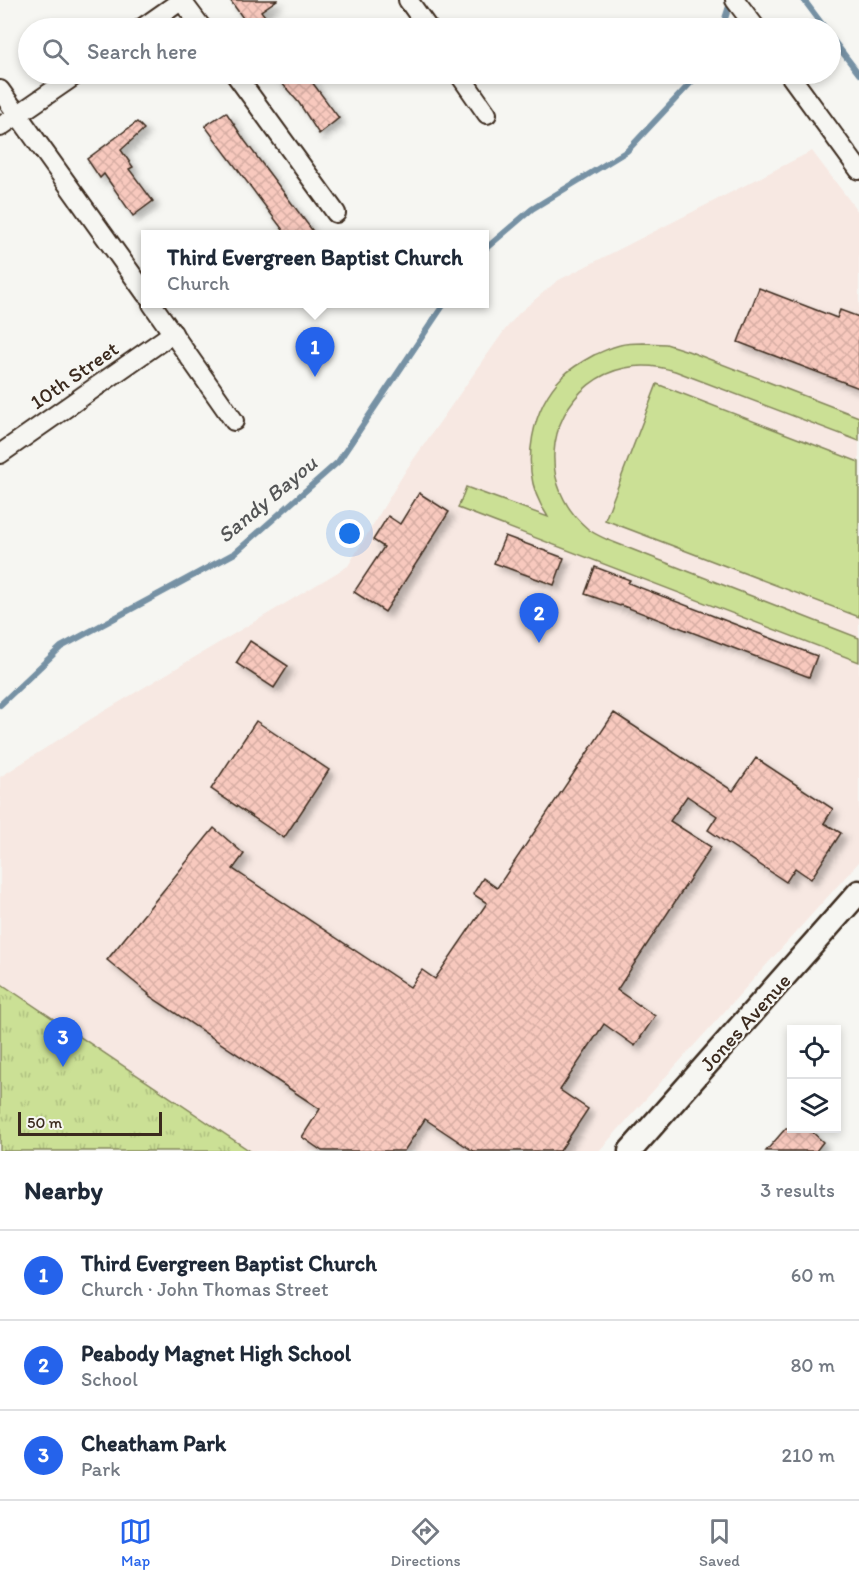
<!DOCTYPE html>
<meta charset="utf-8">
<style>
:root{--surface:#fff;--page:#f2f2f3;--text:#1f2937;--muted:#747a83;--line:#e0e1e3;--accent:#2563eb}
body{margin:0;font-family:Itim,sans-serif;background:var(--page);color:var(--text)}
.controls{position:absolute;right:18px;bottom:18px;display:grid;overflow:hidden;border-radius:0px;box-shadow:0 3px 9px #0003}
.controls button{width:54px;height:54px;display:grid;place-items:center;padding:0;border:0;border-bottom:2px solid var(--line);background:var(--surface);color:var(--text);font:30px sans-serif}
.scale{position:absolute;left:18px;bottom:15px;width:144px;box-sizing:border-box;padding-left:6px;border:3px solid #3b2a1e;border-top:0;font-size:16px;line-height:21px;white-space:nowrap;color:#3b2a1e;-webkit-text-stroke:4px #f6f6f2;paint-order:stroke}
.you{position:absolute;left:350px;top:534px;width:21px;height:21px;margin:-15px;border:4px solid #fff;border-radius:50%;background:#1a73e8;box-shadow:0 0 0 9px #1a73e833}
.badge{display:grid;place-items:center;width:39px;height:39px;border-radius:50%;background:var(--accent);color:#fff;font-size:20px;font-weight:700}
.pin{position:absolute;translate:-50% -50px;filter:drop-shadow(0 2px 3px #0008)}
.pin::after{content:'';position:absolute;top:32px;width:21px;height:18px;background:inherit;clip-path:polygon(0 0,100% 0,50% 100%)}
.popup{position:absolute;left:141px;top:230px;width:348px;height:78px;box-sizing:border-box;display:grid;place-content:center;border-radius:0px;background:var(--surface);filter:drop-shadow(0 2px 4px #0005);font-size:20px;white-space:nowrap;color:var(--muted)}
.popup b{font-size:22px;color:var(--text)}
.popup::after{content:'';position:absolute;left:50%;top:100%;margin-left:-12px;border:12px solid transparent;border-top-color:var(--surface)}
.list{margin:0;padding:0;list-style:none}
h2{display:flex;justify-content:space-between;align-items:center;height:78px;margin:0;padding:0 24px;font-size:26px}
h2 small{font-size:20px;font-weight:400;color:var(--muted)}
.list li{display:grid;grid-template-columns:39px 1fr auto;gap:18px;align-items:center;box-sizing:border-box;height:90px;padding:0 24px;border-top:2px solid var(--line)}
.list b{display:block;font-size:22px;white-space:nowrap}
.list p{margin:0;font-size:20px;white-space:nowrap;color:var(--muted)}
.list em{font-size:20px;font-style:normal;color:var(--muted)}
.icon{flex:none;width:33px;height:33px;fill:none;stroke:currentColor;stroke-width:2;stroke-linecap:round;stroke-linejoin:round}
.map{position:relative;flex:none;width:859px;height:1151px;overflow:hidden}
.search{position:absolute;background:var(--surface);box-shadow:0 3px 9px #0003;left:18px;right:18px;top:18px;height:66px;display:flex;align-items:center;gap:15px;box-sizing:border-box;padding:0 21px;border-radius:33px;color:var(--muted);font-size:22px}
.sheet{height:348px;background:var(--surface)}
nav{display:flex;justify-content:space-around;align-items:center;box-sizing:border-box;height:84px;border-top:2px solid var(--line);background:var(--surface);font-size:16px;color:var(--muted)}
nav a{display:grid;justify-items:center;gap:3px}
nav .on{color:var(--accent)}
.map>svg:first-child{display:block}
.built{fill:#f7e8e2}
.park{fill:url(#park-tufts);stroke:#83855a;stroke-width:1.5}
.pitch{fill:#cbe095;stroke:#83855a;stroke-width:1.5}
.lines{fill:none;stroke-linecap:round;stroke-linejoin:round}
.stream{stroke:#7691a4;stroke-width:6}
.building{fill:url(#building-cross-hatch);stroke:#3b2a1e;stroke-width:1.5;filter:url(#shadow)}
.minor-casing{stroke:#3b2a1e;stroke-width:22}
.tertiary-casing{stroke:#3b2a1e;stroke-width:27}
.minor{stroke:#f6f6f2;stroke-width:18}
.tertiary{stroke:#f6f6f2;stroke-width:22}
.labels{text-anchor:middle;dominant-baseline:central;stroke-width:4.5;stroke-linejoin:round;paint-order:stroke}
.street-label{font-size:21px;fill:#3b2a1e;stroke:#f6f6f2}
.water-label{font-size:22px;font-style:italic;fill:#545556;stroke:#f6f6f2}
</style>
<div class="map">
<svg width="859" height="1151" viewBox="0 0 859 1151">
<defs>
<pattern id="park-tufts" width="24" height="20" patternUnits="userSpaceOnUse" patternTransform="scale(1.5)"><rect width="24" height="20" fill="#cbe095"/><path d="M3 7l-1-3M5 7V3M7 7l1-3M15 17l-1-3M17 17v-4M19 17l1-3" fill="none" stroke="#afc080"/></pattern>
<pattern id="building-cross-hatch" width="8" height="8" patternUnits="userSpaceOnUse" patternTransform="scale(1.5)"><rect width="8" height="8" fill="#f8c9be"/><path d="M0 0l8 8M0 8l8-8" fill="none" stroke="#d6ada3"/></pattern>
<filter id="shadow"><feDropShadow dx="5.5" dy="5.5" stdDeviation="3" flood-color="#0004"/></filter>
</defs>
<rect width="100%" height="100%" fill="#f6f6f2"/>
<filter id="ink" filterUnits="userSpaceOnUse"><feTurbulence type="fractalNoise" baseFrequency=".0167" numOctaves="2"/><feDisplacementMap in="SourceGraphic" scale="12" xChannelSelector="R" yChannelSelector="G"/><feConvolveMatrix kernelMatrix="1 2 1 2 8 2 1 2 1" color-interpolation-filters="sRGB"/></filter>
<g filter="url(#ink)">
<!-- built -->
<path class="built" d="M 812,151 L 859,213 L 859,862 L 599,1151 L 250,1151 L 0,983 L 0,777 L 91,719 L 348,566 L 406,470 L 504,331 L 519,313 L 557,281 Z"/>
<!-- park -->
<path class="park" d="M 0,983 L 250,1151 L 0,1151 Z"/>
<!-- pitch -->
<g class="pitch">
<path d="M 643,343 L 666,344 L 688,351 L 859,417 L 859,441 L 675,371 C 659,366 642,364 625,368 C 570,379 539,441 561,493 C 567,507 576,519 588,529 C 594,534 602,537 608,540 L 859,638 L 859,662 L 458,508 L 466,487 L 548,517 C 546,513 543,509 541,505 C 520,465 532,407 563,376 C 572,367 583,361 594,355 C 602,352 611,347 620,345 C 627,343 635,343 643,343 Z"/>
<path d="M 657,384 L 859,462 L 859,617 L 605,520 Z"/>
</g>
<g class="lines">
<!-- stream -->
<g class="stream">
<path d="M 804,0 L 825,28"/>
<path d="M 722,28 L 731,0"/>
<path d="M 830,36 L 859,74"/>
<path d="M 484,250 L 532,209 L 627,151 L 699,74"/>
<path d="M 0,705 L 61,647 L 235,553 L 338,462 L 444,304"/>
</g>
</g>
<!-- building -->
<g class="building">
<path d="M 230,0 L 277,0 L 261,11 L 274,28 L 250,28 Z"/>
<path d="M 274,74 L 306,74 L 339,118 L 319,134 L 299,103 Z"/>
<path d="M 226,112 L 245,141 L 315,234 L 286,234 L 205,126 Z"/>
<path d="M 137,122 L 144,129 L 121,150 L 133,167 L 129,169 L 153,201 L 133,216 L 104,174 L 100,178 L 87,159 Z"/>
<path d="M 759,288 L 837,318 L 840,310 L 859,317 L 859,388 L 738,342 Z"/>
<path d="M 419,493 L 449,512 L 385,612 L 354,592 L 384,547 L 373,540 L 388,516 L 400,524 Z"/>
<path d="M 505,536 L 564,558 L 554,585 L 494,563 Z"/>
<path d="M 595,567 L 630,580 L 628,583 L 817,656 L 809,677 L 621,605 L 620,606 L 585,594 Z"/>
<path d="M 250,641 L 288,666 L 274,688 L 236,663 Z"/>
<path d="M 614,713 L 733,791 L 756,758 L 833,809 L 824,823 L 841,833 L 811,879 L 795,868 L 786,882 L 708,830 L 717,816 L 687,796 L 670,821 L 711,847 L 617,990 L 655,1016 L 635,1046 L 604,1024 L 560,1090 L 588,1109 L 560,1151 L 473,1151 L 425,1119 L 404,1151 L 322,1151 L 302,1137 L 320,1109 L 148,995 L 149,994 L 107,960 L 214,828 L 244,854 L 233,869 L 410,987 L 422,970 L 435,979 L 487,903 L 473,894 L 483,878 L 497,888 Z"/>
<path d="M 256,721 L 329,770 L 284,838 L 211,789 Z"/>
<path d="M 786,1128 L 808,1128 L 823,1142 L 816,1151 L 766,1151 Z"/>
</g>
<g class="lines">
<defs>
<g id="minor">
<path d="M 181,0 L 202,28"/>
<path d="M 408,0 L 428,28"/>
<path d="M 735,0 L 756,28"/>
<path d="M 142,28 L 182,0"/>
<path d="M 235,74 L 336,213"/>
<path d="M 459,74 L 487,114"/>
<path d="M 789,74 L 859,170"/>
<path d="M 0,90 L 146,294"/>
<path d="M 0,127 L 77,74"/>
<path d="M 152,304 L 234,421"/>
<path d="M 0,454 L 173,333"/>
</g>
<path id="tertiary" d="M 630,1151 L 859,892"/>
</defs>
<!-- minor casing -->
<use href="#minor" class="minor-casing"/>
<!-- tertiary casing -->
<use href="#tertiary" class="tertiary-casing"/>
<!-- minor -->
<use href="#minor" class="minor"/>
<!-- tertiary -->
<use href="#tertiary" class="tertiary"/>
</g>
</g>
<g class="labels">
<!-- street labels -->
<g class="street-label">
<text transform="translate(74 375) rotate(-35)">10th Street</text>
<text transform="translate(745 1022) rotate(-48)">Jones Avenue</text>
</g>
<!-- water labels -->
<g class="water-label">
<text transform="translate(267 499) rotate(-40)">Sandy Bayou</text>
</g>
</g>
</svg>
<div class="controls">
<button><svg class="icon" aria-label="locate" viewBox="0 0 24 24"><circle cx="12" cy="12" r="6"/><path d="M12 2v4M12 18v4M2 12h4M18 12h4"/></svg></button>
<button><svg class="icon" aria-label="layers" viewBox="0 0 24 24"><path d="M12 4l9 5-9 5-9-5zM3 14l9 5 9-5"/></svg></button>
</div>
<div class="scale">50 m</div>
<div class="you"></div>
<div class="pin badge" style="left:315px;top:377px">1</div>
<div class="popup"><b>Third Evergreen Baptist Church</b>Church</div>
<div class="pin badge" style="left:539px;top:643px">2</div>
<div class="pin badge" style="left:63px;top:1067px">3</div>
<div class="search"><svg class="icon" aria-label="search" viewBox="0 0 24 24"><circle cx="10" cy="10" r="6"/><path d="M15 15l6 6"/></svg>Search here</div>
</div>
<section class="sheet">
<h2>Nearby<small>3 results</small></h2>
<ul class="list">
<li><span class="badge">1</span><div><b>Third Evergreen Baptist Church</b><p>Church · John Thomas Street</p></div><em>60 m</em></li>
<li><span class="badge">2</span><div><b>Peabody Magnet High School</b><p>School</p></div><em>80 m</em></li>
<li><span class="badge">3</span><div><b>Cheatham Park</b><p>Park</p></div><em>210 m</em></li>
</ul>
</section>
<nav>
<a class="on"><svg class="icon" aria-label="map" viewBox="0 0 24 24"><path d="M3 6l6-2 6 2 6-2v14l-6 2-6-2-6 2zM9 4v14M15 6v14"/></svg>Map</a>
<a><svg class="icon" aria-label="directions" viewBox="0 0 24 24"><path d="M12 3l9 9-9 9-9-9zM9 14v-3h6M13 9l2 2-2 2"/></svg>Directions</a>
<a><svg class="icon" aria-label="saved" viewBox="0 0 24 24"><path d="M7 4h10v16l-5-4-5 4z"/></svg>Saved</a>
</nav>
